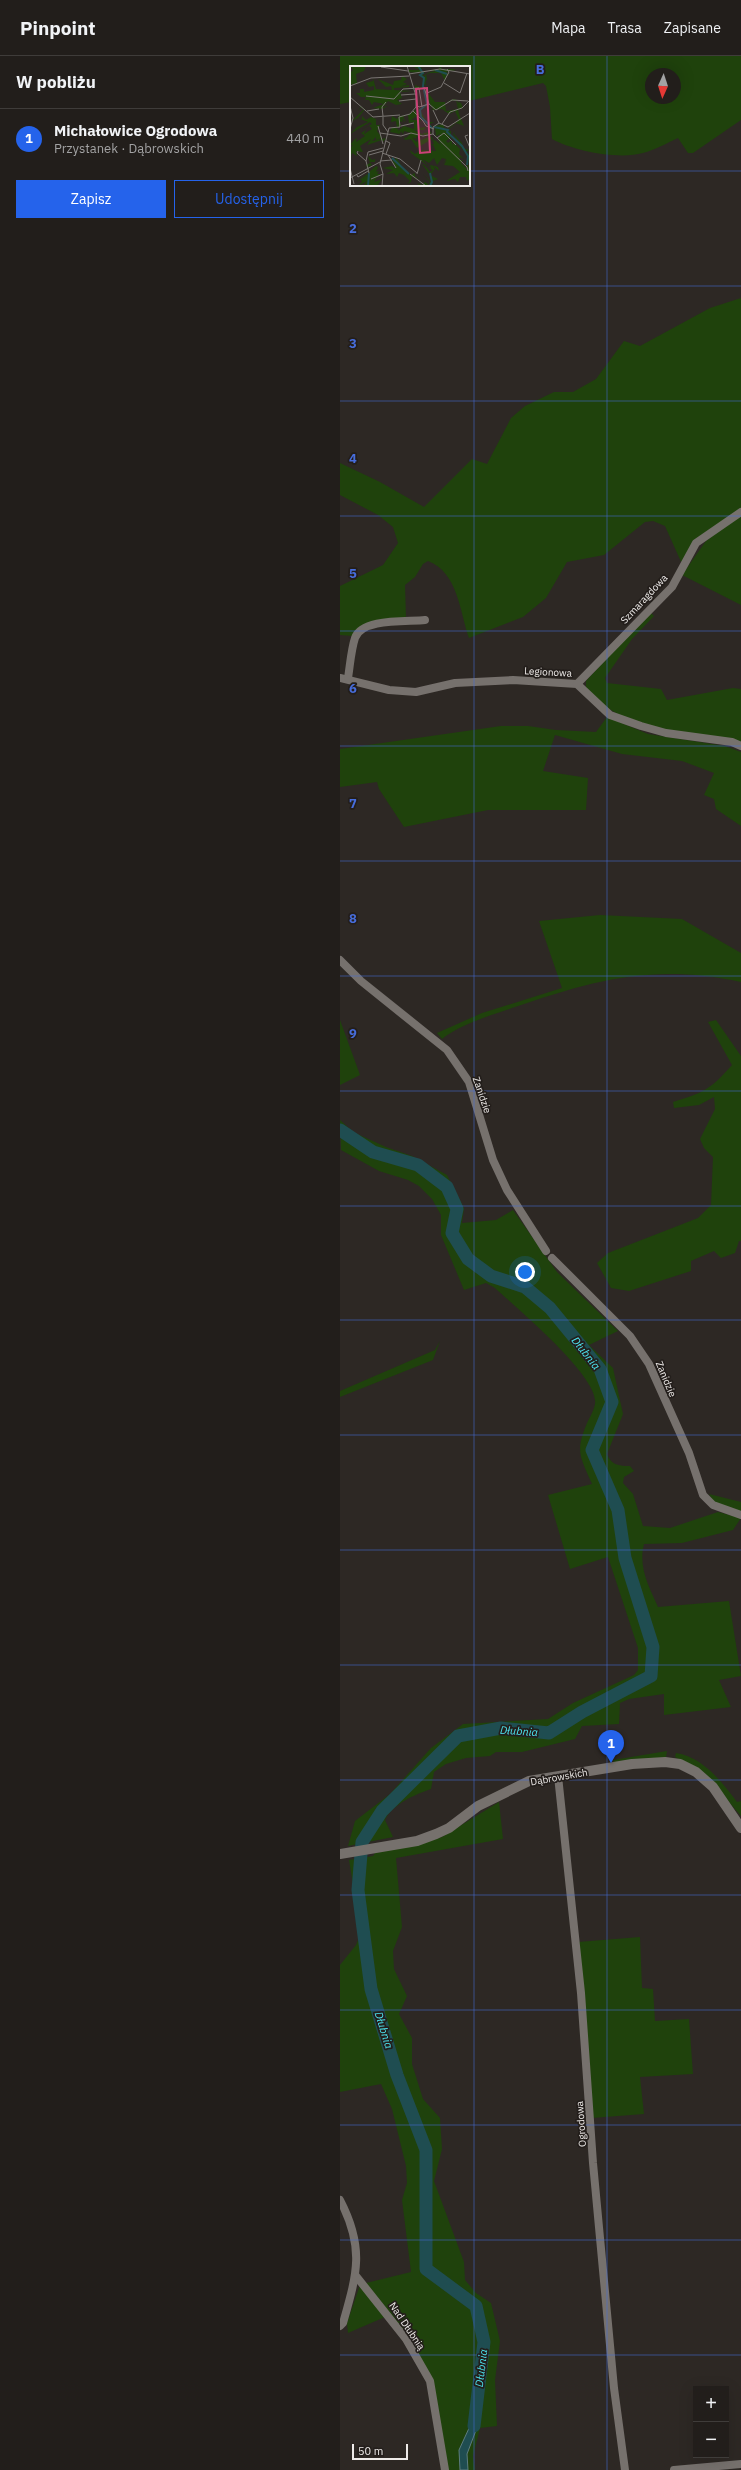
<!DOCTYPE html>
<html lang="pl">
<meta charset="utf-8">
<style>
:root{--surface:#221e1b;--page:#2e2b28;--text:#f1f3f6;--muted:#a2a2a3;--line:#3f3c3a;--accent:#2563eb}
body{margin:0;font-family:"IBM Plex Sans",sans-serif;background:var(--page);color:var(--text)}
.controls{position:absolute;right:12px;bottom:12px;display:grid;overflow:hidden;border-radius:0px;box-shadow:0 4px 16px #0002}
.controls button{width:36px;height:36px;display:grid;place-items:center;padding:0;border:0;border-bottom:1px solid var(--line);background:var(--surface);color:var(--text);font:20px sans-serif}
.compass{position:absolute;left:305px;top:12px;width:36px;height:36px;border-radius:50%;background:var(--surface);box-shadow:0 4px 16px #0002;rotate:183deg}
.scale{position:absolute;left:12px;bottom:10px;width:56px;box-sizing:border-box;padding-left:4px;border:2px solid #eeebe9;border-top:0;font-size:11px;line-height:14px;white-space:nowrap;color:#eeebe9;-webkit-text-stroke:3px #231e1b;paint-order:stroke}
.you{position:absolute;left:185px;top:1216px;width:14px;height:14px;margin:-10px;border:3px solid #fff;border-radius:50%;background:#1a73e8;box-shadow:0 0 0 6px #1a73e833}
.badge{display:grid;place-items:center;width:26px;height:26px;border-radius:50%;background:var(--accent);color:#fff;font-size:13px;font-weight:700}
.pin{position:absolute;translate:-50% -33px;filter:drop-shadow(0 1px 2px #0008)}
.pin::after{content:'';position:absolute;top:21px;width:14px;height:12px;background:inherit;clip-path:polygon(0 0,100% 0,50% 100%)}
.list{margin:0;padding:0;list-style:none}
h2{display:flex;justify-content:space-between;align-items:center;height:52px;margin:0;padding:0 16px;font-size:17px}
h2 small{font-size:13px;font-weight:400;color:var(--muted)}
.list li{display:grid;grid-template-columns:26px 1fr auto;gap:12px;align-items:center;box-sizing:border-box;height:60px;padding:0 16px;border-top:1px solid var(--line)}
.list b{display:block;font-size:15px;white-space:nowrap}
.list p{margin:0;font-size:13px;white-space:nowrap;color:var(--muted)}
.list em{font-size:13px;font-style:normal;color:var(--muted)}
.actions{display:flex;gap:8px;padding:12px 16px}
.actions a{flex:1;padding:9px 0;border:1px solid var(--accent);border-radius:0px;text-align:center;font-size:14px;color:var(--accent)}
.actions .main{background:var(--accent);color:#fff}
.map{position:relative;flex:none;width:401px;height:2414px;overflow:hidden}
header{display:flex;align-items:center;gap:24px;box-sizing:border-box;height:56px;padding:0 20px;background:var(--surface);border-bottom:1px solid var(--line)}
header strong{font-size:19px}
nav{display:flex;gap:22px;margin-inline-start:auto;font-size:14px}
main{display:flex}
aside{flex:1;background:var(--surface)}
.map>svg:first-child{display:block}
.green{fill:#1f420c;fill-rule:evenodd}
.water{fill:#1f4d51;stroke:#5d7c7f}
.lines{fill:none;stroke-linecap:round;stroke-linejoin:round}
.river{stroke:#1f4d51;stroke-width:13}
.minor{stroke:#76716d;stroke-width:8}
.tertiary{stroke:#76716d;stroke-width:10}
.grid{fill:none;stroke:#476ddb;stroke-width:1;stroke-opacity:0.55}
.labels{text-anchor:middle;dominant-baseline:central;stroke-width:3.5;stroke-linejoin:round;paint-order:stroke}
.street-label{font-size:10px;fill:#eeebe9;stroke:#231e1b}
.water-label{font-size:11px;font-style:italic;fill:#4de4f0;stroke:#231e1b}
.inset-river{fill:none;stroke:#1f4d51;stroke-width:2}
.inset-road{fill:none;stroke:#7a7673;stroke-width:1}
.view{fill:#cb4277;fill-opacity:0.15;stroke:#cb4277;stroke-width:2}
.inset-edge{fill:none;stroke:#eeebe9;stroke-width:2}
.grid-label{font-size:13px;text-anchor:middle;font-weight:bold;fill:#476ddb;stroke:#231e1b;stroke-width:3.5;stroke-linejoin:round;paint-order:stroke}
</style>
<header>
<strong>Pinpoint</strong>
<nav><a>Mapa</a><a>Trasa</a><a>Zapisane</a></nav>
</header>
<main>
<aside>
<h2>W pobliżu<small></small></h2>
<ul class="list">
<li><span class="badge">1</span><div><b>Michałowice Ogrodowa</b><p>Przystanek · Dąbrowskich</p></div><em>440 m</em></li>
</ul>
<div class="actions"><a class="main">Zapisz</a><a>Udostępnij</a></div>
</aside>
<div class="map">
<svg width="401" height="2414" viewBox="0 0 401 2414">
<rect width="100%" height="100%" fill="#2d2824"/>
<!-- green -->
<g class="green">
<path d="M 0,0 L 401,0 L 401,64 L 353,97 L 348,97 L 338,82 C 327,87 315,94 303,97 C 279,104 234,95 212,83 L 210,51 L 206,30 L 203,27 L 129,45 L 129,11 L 11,11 L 11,46 L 0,48 ZM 311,18 L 335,18 L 335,42 L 311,42 Z"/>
<path d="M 401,242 L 401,453 L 354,484 L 342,508 L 325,470 L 313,465 L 305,466 L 264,499 L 227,506 L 206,542 L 183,561 L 129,582 C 120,557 118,516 88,505 L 83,508 L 75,521 L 65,529 L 66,562 C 47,565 23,563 13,580 L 0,579 L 0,530 L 43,509 L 58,487 L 53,471 L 38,459 L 0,439 L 0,407 L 40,426 L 84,451 L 132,403 L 147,408 L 171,362 L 185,350 L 214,336 L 233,336 L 256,323 L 284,285 L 300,290 L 370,252 Z"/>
<path d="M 401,459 L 401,549 L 342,519 L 366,485 Z"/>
<path d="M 310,556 L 314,560 L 292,583 L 265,622 L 267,627 L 321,633 L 327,644 L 393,632 L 401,633 L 401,686 C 348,677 281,677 246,631 L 246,625 Z"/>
<path d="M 267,661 L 308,678 L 385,690 L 401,696 L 401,770 L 376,753 L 374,743 L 364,739 L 374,717 L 342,705 L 282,698 L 215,679 L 203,715 L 248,722 L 246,754 L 148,754 L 64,771 L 39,733 L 37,726 L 0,731 L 0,693 L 161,670 L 188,670 L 216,674 L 256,676 Z"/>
<path d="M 260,859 L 342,863 L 401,897 L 401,926 C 314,907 254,924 172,952 C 149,960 121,968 102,983 L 97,977 L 142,957 L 222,932 L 199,865 Z"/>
<path d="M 0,964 L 20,1019 L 0,1029 Z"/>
<path d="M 376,964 L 401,1000 L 401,1185 L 399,1185 L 395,1197 L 381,1202 L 374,1195 L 351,1205 L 351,1215 L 289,1235 L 271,1232 L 257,1207 L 268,1197 L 358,1162 L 371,1149 L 373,1101 L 364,1092 L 360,1083 L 375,1053 L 374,1041 L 359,1049 L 334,1052 L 333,1046 C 363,1037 371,1033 392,1009 L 368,966 Z"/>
<path d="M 0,1064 L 13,1076 L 46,1091 L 72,1100 L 107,1119 L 124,1152 L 122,1167 L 156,1164 L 173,1154 L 217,1216 L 278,1275 L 249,1289 L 273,1312 L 283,1358 L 267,1398 C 271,1409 279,1410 290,1410 L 294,1415 L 284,1421 L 283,1427 L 293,1438 L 303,1470 L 330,1472 L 378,1456 L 401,1462 L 393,1474 L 342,1487 L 304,1488 C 298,1511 309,1531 318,1551 L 389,1545 L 401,1620 L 379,1624 L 391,1651 L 324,1659 L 324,1638 L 289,1643 L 280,1647 L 279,1668 L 242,1670 L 235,1683 L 182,1696 L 156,1696 L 150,1700 L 126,1702 L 106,1708 L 94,1716 L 91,1733 C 76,1738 51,1749 45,1764 L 53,1781 L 8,1790 L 15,1765 L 50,1738 L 91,1692 L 123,1668 L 208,1663 L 233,1647 L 294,1619 L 298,1614 L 298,1592 L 268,1501 L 230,1513 L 208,1439 L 252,1428 C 240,1400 235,1396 247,1367 C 250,1361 254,1354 255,1348 C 260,1321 175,1251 155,1232 L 146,1227 L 124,1234 L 101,1179 L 101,1159 L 92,1143 L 79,1130 L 68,1124 L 39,1115 L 1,1094 Z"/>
<path d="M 100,1285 L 93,1304 L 0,1341 L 0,1335 L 95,1294 Z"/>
<path d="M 369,1438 L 401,1446 L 401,1457 L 375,1448 Z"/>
<path d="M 327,1695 L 326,1701 L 274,1707 L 273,1704 Z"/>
<path d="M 336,1697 C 363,1701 382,1726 397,1746 L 401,1745 L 401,1760 L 364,1717 L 335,1701 Z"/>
<path d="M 159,1746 L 163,1783 L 56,1802 L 62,1871 L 53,1895 L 54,1913 L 67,1940 L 59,1958 L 72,1982 L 72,2008 L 83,2043 L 100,2062 L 102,2093 L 94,2125 L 124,2206 L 125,2224 L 136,2237 L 151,2247 L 160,2285 L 155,2324 L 157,2370 L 140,2372 L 133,2400 L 135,2414 L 108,2414 L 93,2324 L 66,2277 L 26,2227 L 71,2216 L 62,2144 L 67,2127 L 66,2110 L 52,2053 L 41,2028 L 0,2036 L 0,1909 L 16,1889 L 21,1877 L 9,1804 L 33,1800 L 35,1797 L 76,1789 L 102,1781 Z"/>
<path d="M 300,1881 L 302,1932 L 313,1933 L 315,1965 L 349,1963 L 353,2018 L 300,2021 L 304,2058 L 252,2062 L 238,1886 Z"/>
<path d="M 20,2229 L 45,2261 L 8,2277 L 7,2267 Z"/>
</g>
<!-- water -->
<path class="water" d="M 140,2352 L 138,2369 L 127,2398 L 128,2414 L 120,2414 L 119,2394 L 130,2370 L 131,2355 Z"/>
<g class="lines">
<!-- river -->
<path class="river" d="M 0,1074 L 33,1096 L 78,1109 L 107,1131 L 117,1153 L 112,1177 L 128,1203 L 151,1220 L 185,1231 L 210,1252 L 260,1313 L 272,1346 L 252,1394 L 278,1454 L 285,1502 L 313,1591 L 311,1620 L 242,1656 L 209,1677 L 161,1672 L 118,1680 L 42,1755 L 22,1786 L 18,1834 L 31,1933 L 57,2019 L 86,2094 L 86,2213 L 136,2250 L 144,2286 L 134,2370"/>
<!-- minor -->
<g class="minor">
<path d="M 0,622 L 49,634 L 76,636 L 115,627 L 173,624 L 237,628 L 270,659 L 301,670 L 326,677 L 392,686 L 401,690"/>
<path d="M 8,622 C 10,610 11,594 15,582 C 22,562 67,566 85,564"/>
<path d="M 237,628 L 332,531 L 356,487 L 401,456"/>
<path d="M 0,904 L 21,925 L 107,994 L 129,1026 L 153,1104 L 167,1134 L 206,1195"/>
<path d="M 212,1202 L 290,1280 L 309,1308 L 349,1397 L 363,1439 L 373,1449 L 401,1459"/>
<path d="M 218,1720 L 241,1937 L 253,2107 L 274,2332 L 285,2414"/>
<path d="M 0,2144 C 25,2192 17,2218 3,2267 L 0,2270"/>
<path d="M 16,2220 L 66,2283 L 90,2325 L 105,2414"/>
<path d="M 334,2414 L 401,2408"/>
</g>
<!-- tertiary -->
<path class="tertiary" d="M 0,1798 L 77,1785 L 96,1778 L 109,1772 L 138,1750 L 189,1725 L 292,1708 L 325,1706 L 340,1708 L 356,1716 L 373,1731 L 401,1772"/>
</g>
<!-- grid -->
<path class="grid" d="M 134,0 L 134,2414M 267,0 L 267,2414M 0,115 L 11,115M 129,115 L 401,115M 0,230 L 401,230M 0,345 L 401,345M 0,460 L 401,460M 0,575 L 401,575M 0,690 L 401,690M 0,805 L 401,805M 0,920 L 401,920M 0,1035 L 401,1035M 0,1150 L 401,1150M 0,1264 L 401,1264M 0,1379 L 401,1379M 0,1494 L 401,1494M 0,1609 L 401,1609M 0,1724 L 401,1724M 0,1839 L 401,1839M 0,1954 L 401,1954M 0,2069 L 401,2069M 0,2184 L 401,2184M 0,2299 L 401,2299"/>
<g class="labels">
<!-- street labels -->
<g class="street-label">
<text transform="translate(304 543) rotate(-47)">Szmaragdowa</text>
<text transform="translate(208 616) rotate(3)">Legionowa</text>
<text transform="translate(142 1039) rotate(71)">Zanidzie</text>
<text transform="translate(326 1323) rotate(67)">Zanidzie</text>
<text transform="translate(219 1721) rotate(-10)">Dąbrowskich</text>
<text transform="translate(241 2068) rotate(-94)">Ogrodowa</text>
<text transform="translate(67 2270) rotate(56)">Nad Dłubnią</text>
</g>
<!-- water labels -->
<g class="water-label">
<text transform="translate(246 1297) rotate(52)">Dłubnia</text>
<text transform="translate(179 1675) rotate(4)">Dłubnia</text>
<text transform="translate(44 1974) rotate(73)">Dłubnia</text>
<text transform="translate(141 2312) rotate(-83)">Dłubnia</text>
</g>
</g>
<!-- overview -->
<g transform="translate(10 10)">
<rect width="120" height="120" fill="#2d2824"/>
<path d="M 1,0 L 16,0 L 14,5 L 6,8 L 7,17 L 0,19 L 0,7 L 3,4 ZM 62,0 L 71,0 L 72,5 L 75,6 L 73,8 L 74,11 L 75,9 L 80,6 L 86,5 L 77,5 L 89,3 L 90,0 L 92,3 L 103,3 L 106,4 L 96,6 L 100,9 L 97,8 L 95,15 L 91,7 L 80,7 L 76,9 L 77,13 L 75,17 L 77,18 L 73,19 L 77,26 L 76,32 L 79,28 L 85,36 L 95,36 L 96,45 L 108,43 L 106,34 L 96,36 L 104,33 L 107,34 L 109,43 L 108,36 L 111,37 L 113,42 L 108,44 L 109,48 L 114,60 L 106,57 L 97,65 L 101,65 L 101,70 L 112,80 L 103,68 L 105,66 L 104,68 L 112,77 L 113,82 L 119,84 L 116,86 L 120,89 L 118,99 L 118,102 L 120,96 L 120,112 L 117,115 L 116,111 L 110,111 L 108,116 L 105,113 L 96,115 L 110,106 L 103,100 L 94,99 L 97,93 L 93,98 L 96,93 L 92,92 L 87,99 L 84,92 L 79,97 L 72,93 L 78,100 L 61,87 L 60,84 L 65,88 L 71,84 L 86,85 L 83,79 L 80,79 L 84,78 L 82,73 L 67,82 L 61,73 L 55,74 L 54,71 L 56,72 L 61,67 L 54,65 L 53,68 L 51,65 L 50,68 L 40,66 L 42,61 L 48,63 L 48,65 L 54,60 L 64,63 L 64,56 L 59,57 L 58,49 L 53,51 L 56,56 L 51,52 L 53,56 L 49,55 L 51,60 L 47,62 L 46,55 L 41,56 L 42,50 L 47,53 L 49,50 L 58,49 L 65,44 L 67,48 L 70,47 L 68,43 L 77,40 L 74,40 L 76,36 L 73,22 L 65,23 L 65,19 L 73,22 L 74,12 L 70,9 L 72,7 L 58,6 L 58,4 L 70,4 ZM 79,35 L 84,46 L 84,44 L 92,43 L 99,48 L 105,45 L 109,54 L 98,63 L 95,63 L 93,58 L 82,61 L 80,58 L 84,56 L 84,53 L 84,56 L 77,56 L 70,44 L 76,41 ZM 70,48 L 71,53 L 79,61 L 85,61 L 86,70 L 90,68 L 88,73 L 91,79 L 85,74 L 84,75 L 81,70 L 71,74 L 69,72 L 67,76 L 64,74 L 62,71 L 66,73 L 67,70 L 72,70 L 71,72 L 73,69 L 81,69 L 81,66 L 73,67 L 74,69 L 64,64 L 74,64 L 76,61 L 67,62 L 71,54 L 61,54 ZM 102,70 L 118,90 L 116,98 L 119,105 L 111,97 L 113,94 L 109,94 L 110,91 L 114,93 L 109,88 L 110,83 L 104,77 L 102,79 L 102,74 L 98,77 L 96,75 ZM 52,10 L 57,13 L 53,16 L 57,18 L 50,21 L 59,19 L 59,21 L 44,22 L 44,24 L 62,25 L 50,26 L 52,32 L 47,34 L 52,38 L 46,39 L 38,35 L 33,41 L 38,40 L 32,43 L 23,42 L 34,38 L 24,36 L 22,39 L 19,34 L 15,34 L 16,31 L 11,31 L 6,27 L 10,27 L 10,23 L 14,23 L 14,26 L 24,24 L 24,20 L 19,21 L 16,17 L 23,15 L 23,12 L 26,23 L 42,24 L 41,20 L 36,21 L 28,13 L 43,19 L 44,15 L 51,14 ZM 11,40 L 13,42 L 15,43 L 8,52 L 12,53 L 12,50 L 16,54 L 21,51 L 26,53 L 26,59 L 30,59 L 27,65 L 32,72 L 26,74 L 26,71 L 22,75 L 36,72 L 33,76 L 32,74 L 17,79 L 21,73 L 13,78 L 10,80 L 13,86 L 6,85 L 7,90 L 2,87 L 0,95 L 0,82 L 3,79 L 0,79 L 4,74 L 7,72 L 6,76 L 15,70 L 11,67 L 16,64 L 14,68 L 22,63 L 19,59 L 19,60 L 11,64 L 22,58 L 20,56 L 0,68 L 7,61 L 18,56 L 8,52 L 2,55 L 14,43 L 11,41 L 8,45 ZM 18,90 L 22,94 L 25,93 L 25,96 L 20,96 L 22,99 L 18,101 L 19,106 L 26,100 L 28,101 L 26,106 L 29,105 L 27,108 L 31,108 L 21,114 L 27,111 L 24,116 L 32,113 L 27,120 L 17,120 L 18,118 L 13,120 L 17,115 L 8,120 L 12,116 L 11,113 L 19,109 L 6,116 L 19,107 L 16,99 L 20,97 ZM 46,91 L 54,104 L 61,109 L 65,107 L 65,110 L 69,113 L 62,110 L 61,116 L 57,118 L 60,115 L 54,109 L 49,107 L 47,111 L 44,107 L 36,108 L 43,104 L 33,102 L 42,100 L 46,103 L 42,93 L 45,95 ZM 72,98 L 74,99 L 77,102 L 80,106 L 83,104 L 78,101 L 81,102 L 80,99 L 85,100 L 88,101 L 89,105 L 83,100 L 85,103 L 80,109 L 88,113 L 83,115 L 82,120 L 79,117 L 77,120 L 70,120 L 67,117 L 72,119 L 75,116 L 78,118 L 80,116 L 73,108 L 82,117 L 80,109 Z" fill="#1f420c" fill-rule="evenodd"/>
<path class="inset-river" d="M 68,0 L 73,7 L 70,9 L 74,12 L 73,20 L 77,38 L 70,44 L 71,51 L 82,62M 85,4 L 97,8M 84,61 L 98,64 L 97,66 L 112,80 L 118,90 L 117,99M 42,92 L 59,108M 80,107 L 82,116 L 80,120M 18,120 L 19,107"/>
<path class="inset-road" d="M 31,1 L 58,5M 59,8 L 90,3 L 120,8M 94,17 L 110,27 L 117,7M 0,20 L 21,12 L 59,10M 74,21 L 79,38M 77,27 L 91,21 L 99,6 L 97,3M 51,29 L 65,28M 16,30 L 44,33 L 53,23 L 69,22 L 72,41M 0,31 L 23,51M 49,35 L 66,33M 79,38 L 86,44 L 102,34 L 118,35M 67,39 L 69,41 L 79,38M 0,40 L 3,52 L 0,63M 83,44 L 89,57M 17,45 L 29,43M 63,45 L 73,55M 33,50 L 32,41 L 36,36M 23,51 L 50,49M 33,51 L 33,59 L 38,66M 73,55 L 76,60 L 84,63M 89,57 L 98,61 L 120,47M 92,58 L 100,46 L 112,42 L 120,34M 28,60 L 33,78M 51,60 L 64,57M 30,67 L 51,70 L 61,67 L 73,70 L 83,68M 83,68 L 117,101 L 118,105M 83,68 L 83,61 L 89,57M 118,69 L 115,70 L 120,82M 87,72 L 94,67 L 106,79M 36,75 L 40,77 L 36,88M 8,85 L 7,87 L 16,95M 32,87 L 50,93 L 67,107M 19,89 L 33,85M 38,89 L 46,102M 16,95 L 18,86 L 33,82M 16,95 L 19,107M 30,95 L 42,94M 0,102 L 4,118M 60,108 L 76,120M 67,108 L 71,94M 7,109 L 8,111 L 18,105M 0,112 L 30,96M 21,113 L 33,108M 32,120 L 33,108 L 30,98 L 39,62 L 50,61 L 49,51 L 60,48 L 66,41 L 66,30 L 57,0"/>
<path class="view" d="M 77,22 L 80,86 L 70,87 L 66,23 Z"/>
<rect width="120" height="120" class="inset-edge"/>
</g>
<g class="grid-label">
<text x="200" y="18">B</text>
<text x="13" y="177">2</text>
<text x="13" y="292">3</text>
<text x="13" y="407">4</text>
<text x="13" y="522">5</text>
<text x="13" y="637">6</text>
<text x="13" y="752">7</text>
<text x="13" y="867">8</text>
<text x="13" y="982">9</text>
</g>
</svg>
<div class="controls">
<button>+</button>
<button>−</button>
</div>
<svg class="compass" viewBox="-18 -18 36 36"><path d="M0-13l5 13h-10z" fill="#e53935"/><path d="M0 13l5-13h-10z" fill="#a2a2a3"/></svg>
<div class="scale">50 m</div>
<div class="you"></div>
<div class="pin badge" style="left:271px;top:1707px">1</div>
</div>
</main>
